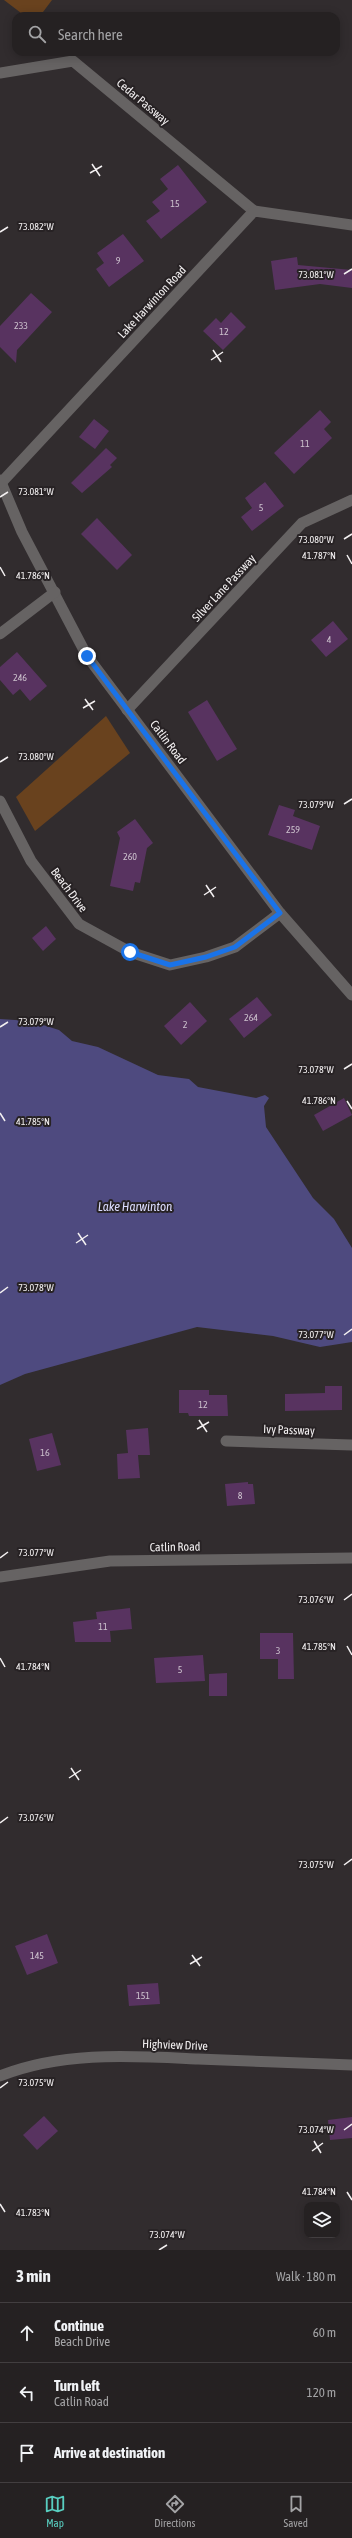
<!DOCTYPE html>
<meta charset="utf-8">
<style>
:root{--surface:#252122;--page:#312e2f;--text:#f1f3f6;--muted:#a3a3a5;--line:#423e40;--accent:#58cec0}
body{margin:0;font-family:"Asap Condensed",sans-serif;background:var(--page);color:var(--text)}
.controls{position:absolute;right:12px;bottom:12px;display:grid;overflow:hidden;border-radius:8px;box-shadow:0 2px 10px #0003}
.controls button{width:36px;height:36px;display:grid;place-items:center;padding:0;border:0;border-bottom:1px solid var(--line);background:var(--surface);color:var(--text);font:20px sans-serif}
.stop{position:absolute;width:12px;height:12px;margin:-9px;border:3px solid #1a73e8;border-radius:50%;background:#fff}
.stop.end{background:#1a73e8;border-color:#fff;box-shadow:0 1px 4px #0008}
.list{margin:0;padding:0;list-style:none}
h2{display:flex;justify-content:space-between;align-items:center;height:52px;margin:0;padding:0 16px;font-size:17px}
h2 small{font-size:13px;font-weight:400;color:var(--muted)}
.list li{display:grid;grid-template-columns:26px 1fr auto;gap:12px;align-items:center;box-sizing:border-box;height:60px;padding:0 16px;border-top:1px solid var(--line)}
.list b{display:block;font-size:15px;white-space:nowrap}
.list p{margin:0;font-size:13px;white-space:nowrap;color:var(--muted)}
.list em{font-size:13px;font-style:normal;color:var(--muted)}
.icon{flex:none;width:22px;height:22px;fill:none;stroke:currentColor;stroke-width:2;stroke-linecap:round;stroke-linejoin:round}
.map{position:relative;flex:none;width:352px;height:2250px;overflow:hidden}
.search{position:absolute;background:var(--surface);box-shadow:0 2px 10px #0003;left:12px;right:12px;top:12px;height:44px;display:flex;align-items:center;gap:10px;box-sizing:border-box;padding:0 14px;border-radius:12px;color:var(--muted);font-size:15px}
.sheet{height:232px;background:var(--surface)}
nav{display:flex;justify-content:space-around;align-items:center;box-sizing:border-box;height:56px;border-top:1px solid var(--line);background:var(--surface);font-size:11px;color:var(--muted)}
nav a{display:grid;justify-items:center;gap:2px}
nav .on{color:var(--accent)}
.map>svg:first-child{display:block}
.green{fill:#69421e}
.water{fill:#4e4a7f}
.building{fill:#583360}
.lines{fill:none;stroke-linecap:round;stroke-linejoin:round}
.minor{stroke:#666363;stroke-width:11}
.route{stroke:#1a73e8;stroke-width:5}
.ticks{fill:none;stroke:#f3f0f1;stroke-width:1.5}
.labels{text-anchor:middle;dominant-baseline:central;stroke-width:4;stroke-linejoin:round;paint-order:stroke}
.number-label{font-size:10px;fill:#ccc1cd}
.street-label{font-size:12px;fill:#f3f0f1;stroke:#272224}
.water-label{font-size:13px;font-style:italic;fill:#dbdbfd;stroke:#272224}
.ticks-label{font-size:10px;text-anchor:middle;fill:#f3f0f1;stroke:#272224;stroke-width:4;stroke-linejoin:round;paint-order:stroke}
</style>
<div class="map">
<svg width="352" height="2250" viewBox="0 0 352 2250">
<rect width="100%" height="100%" fill="#312c2e"/>
<!-- green -->
<g class="green">
<path d="M 4,0 L 52,0 L 40,16 L 25,16 Z"/>
<path d="M 106,716 L 130,753 L 35,831 L 16,797 Z"/>
</g>
<!-- water -->
<path class="water" d="M 0,1019 L 30,1021 L 59,1030 L 72,1041 L 98,1047 L 158,1075 L 189,1079 L 198,1087 L 256,1098 L 265,1095 L 269,1098 L 264,1106 L 266,1127 L 313,1198 L 334,1219 L 352,1248 L 352,1342 L 320,1347 L 273,1336 L 197,1327 L 25,1374 L 0,1385 Z"/>
<!-- building -->
<g class="building">
<path d="M 178,165 L 207,202 L 161,239 L 146,221 L 160,211 L 152,202 L 168,189 L 160,179 Z"/>
<path d="M 123,234 L 144,261 L 109,287 L 96,269 L 104,263 L 97,253 Z"/>
<path d="M 297,257 L 298,265 L 352,270 L 352,288 L 320,284 L 275,290 L 271,261 Z"/>
<path d="M 31,293 L 52,312 L 17,350 L 16,363 L 0,347 L 0,326 Z"/>
<path d="M 231,312 L 246,327 L 223,350 L 203,331 L 216,318 L 221,323 Z"/>
<path d="M 320,410 L 331,422 L 324,429 L 332,438 L 294,474 L 274,453 Z"/>
<path d="M 94,419 L 109,431 L 95,449 L 79,437 Z"/>
<path d="M 106,448 L 117,458 L 110,465 L 112,467 L 82,493 L 71,483 Z"/>
<path d="M 265,482 L 284,506 L 252,531 L 241,517 L 252,508 L 245,498 Z"/>
<path d="M 97,518 L 132,555 L 117,570 L 81,534 Z"/>
<path d="M 333,621 L 348,639 L 326,657 L 311,640 Z"/>
<path d="M 17,652 L 47,686 L 30,701 L 20,689 L 13,695 L 0,680 L 0,667 Z"/>
<path d="M 207,700 L 237,749 L 217,761 L 188,712 Z"/>
<path d="M 279,805 L 295,810 L 293,816 L 320,826 L 312,850 L 268,835 Z"/>
<path d="M 135,819 L 153,843 L 147,848 L 140,883 L 135,882 L 133,891 L 110,886 L 120,838 L 117,832 Z"/>
<path d="M 46,926 L 56,939 L 43,951 L 32,938 Z"/>
<path d="M 257,997 L 272,1015 L 244,1038 L 229,1019 Z"/>
<path d="M 190,1002 L 207,1021 L 181,1045 L 164,1026 Z"/>
<path d="M 344,1098 L 352,1115 L 323,1131 L 314,1115 Z"/>
<path d="M 325,1386 L 342,1386 L 342,1410 L 285,1411 L 285,1394 L 325,1393 Z"/>
<path d="M 179,1390 L 209,1390 L 209,1395 L 227,1395 L 228,1416 L 189,1416 L 188,1413 L 179,1413 Z"/>
<path d="M 148,1428 L 150,1455 L 138,1455 L 140,1478 L 118,1479 L 117,1454 L 128,1453 L 126,1430 Z"/>
<path d="M 52,1433 L 61,1465 L 37,1471 L 29,1439 Z"/>
<path d="M 248,1482 L 248,1484 L 253,1484 L 255,1504 L 227,1506 L 225,1484 Z"/>
<path d="M 130,1608 L 132,1629 L 110,1631 L 111,1642 L 75,1642 L 73,1622 L 97,1619 L 96,1612 Z"/>
<path d="M 260,1633 L 293,1633 L 294,1679 L 278,1679 L 278,1659 L 260,1659 Z"/>
<path d="M 203,1655 L 205,1681 L 156,1683 L 154,1658 Z"/>
<path d="M 227,1673 L 227,1696 L 209,1696 L 209,1674 Z"/>
<path d="M 47,1934 L 58,1963 L 27,1975 L 15,1946 Z"/>
<path d="M 158,1983 L 160,2004 L 129,2006 L 127,1985 Z"/>
<path d="M 44,2116 L 58,2131 L 37,2150 L 23,2135 Z"/>
<path d="M 352,2117 L 352,2138 L 330,2140 L 328,2120 Z"/>
</g>
<g class="lines">
<!-- minor -->
<g class="minor">
<path d="M 0,73 L 73,61 L 254,211"/>
<path d="M 0,480 L 22,532 L 87,656 L 280,913 L 352,995"/>
<path d="M 1,483 L 254,211 L 352,225"/>
<path d="M 0,634 L 55,592"/>
<path d="M 127,710 L 302,523 L 352,500"/>
<path d="M 0,801 L 31,861 L 79,924 L 130,952 L 170,965 L 206,957 L 235,947 L 280,913"/>
<path d="M 226,1441 L 352,1445"/>
<path d="M 0,1577 L 110,1561 L 352,1558"/>
<path d="M 0,2076 C 63,2051 132,2056 198,2059 C 249,2061 301,2063 352,2065"/>
</g>
</g>
<g class="lines">
<!-- route -->
<path class="route" d="M 87,656 L 280,913 L 235,947 L 206,957 L 170,965 L 130,952"/>
</g>
<!-- ticks -->
<path class="ticks" d="M 92,164 L 100,176M 90,173 L 102,166M 0,232 L 8,227M 344,274 L 352,269M 213,350 L 221,362M 211,360 L 223,352M 0,497 L 8,492M 344,539 L 352,534M 347,555 L 352,564M 0,567 L 5,576M 85,699 L 93,710M 83,708 L 95,701M 0,762 L 8,757M 344,804 L 352,799M 206,885 L 214,897M 204,895 L 216,887M 0,1027 L 8,1022M 344,1069 L 352,1064M 347,1101 L 352,1109M 0,1113 L 5,1121M 78,1233 L 86,1245M 76,1243 L 88,1235M 0,1293 L 8,1287M 344,1335 L 352,1329M 199,1420 L 207,1432M 197,1429 L 209,1422M 0,1558 L 8,1552M 344,1600 L 352,1594M 347,1646 L 352,1655M 0,1658 L 5,1667M 71,1768 L 79,1780M 69,1778 L 81,1770M 0,1823 L 8,1817M 344,1865 L 352,1859M 192,1955 L 200,1966M 190,1964 L 202,1957M 0,2088 L 8,2082M 344,2130 L 352,2124M 314,2141 L 321,2153M 312,2151 L 323,2143M 347,2192 L 352,2200M 0,2204 L 5,2212M 159,2250 L 167,2245"/>
<g class="labels">
<!-- number labels -->
<g class="number-label">
<text x="175" y="203">15</text>
<text x="118" y="260">9</text>
<text x="21" y="325">233</text>
<text x="224" y="331">12</text>
<text x="305" y="443">11</text>
<text x="261" y="507">5</text>
<text x="329" y="639">4</text>
<text x="20" y="677">246</text>
<text x="293" y="829">259</text>
<text x="130" y="856">260</text>
<text x="251" y="1017">264</text>
<text x="185" y="1024">2</text>
<text x="203" y="1404">12</text>
<text x="45" y="1452">16</text>
<text x="240" y="1495">8</text>
<text x="103" y="1626">11</text>
<text x="278" y="1650">3</text>
<text x="180" y="1669">5</text>
<text x="37" y="1955">145</text>
<text x="143" y="1995">151</text>
</g>
<!-- street labels -->
<g class="street-label">
<text transform="translate(143 102) rotate(40)">Cedar Passway</text>
<text transform="translate(152 302) rotate(-47)">Lake Harwinton Road</text>
<text transform="translate(224 588) rotate(-47)">Silver Lane Passway</text>
<text transform="translate(168 742) rotate(53)">Catlin Road</text>
<text transform="translate(69 890) rotate(53)">Beach Drive</text>
<text transform="translate(289 1430) rotate(2)">Ivy Passway</text>
<text transform="translate(175 1547) rotate(-1)">Catlin Road</text>
<text transform="translate(175 2045) rotate(2)">Highview Drive</text>
</g>
<!-- water labels -->
<g class="water-label">
<text x="135" y="1206">Lake Harwinton</text>
</g>
</g>
<g class="ticks-label">
<text x="36" y="230">73.082°W</text>
<text x="316" y="278">73.081°W</text>
<text x="36" y="495">73.081°W</text>
<text x="316" y="543">73.080°W</text>
<text x="319" y="559">41.787°N</text>
<text x="33" y="579">41.786°N</text>
<text x="36" y="760">73.080°W</text>
<text x="316" y="808">73.079°W</text>
<text x="36" y="1025">73.079°W</text>
<text x="316" y="1073">73.078°W</text>
<text x="319" y="1104">41.786°N</text>
<text x="33" y="1125">41.785°N</text>
<text x="36" y="1291">73.078°W</text>
<text x="316" y="1338">73.077°W</text>
<text x="36" y="1556">73.077°W</text>
<text x="316" y="1603">73.076°W</text>
<text x="319" y="1650">41.785°N</text>
<text x="33" y="1670">41.784°N</text>
<text x="36" y="1821">73.076°W</text>
<text x="316" y="1868">73.075°W</text>
<text x="36" y="2086">73.075°W</text>
<text x="316" y="2133">73.074°W</text>
<text x="319" y="2195">41.784°N</text>
<text x="33" y="2216">41.783°N</text>
<text x="167" y="2238">73.074°W</text>
</g>
</svg>
<div class="controls">
<button><svg class="icon" aria-label="layers" viewBox="0 0 24 24"><path d="M12 4l9 5-9 5-9-5zM3 14l9 5 9-5"/></svg></button>
</div>
<div class="stop" style="left:130px;top:952px"></div>
<div class="stop end" style="left:87px;top:656px"></div>
<div class="search"><svg class="icon" aria-label="search" viewBox="0 0 24 24"><circle cx="10" cy="10" r="6"/><path d="M15 15l6 6"/></svg>Search here</div>
</div>
<section class="sheet">
<h2>3 min<small>Walk · 180 m</small></h2>
<ul class="list">
<li><svg class="icon" aria-label="ahead" viewBox="0 0 24 24"><path d="M12 20V5M6 11l6-6 6 6"/></svg><div><b>Continue</b><p>Beach Drive</p></div><em>60 m</em></li>
<li><svg class="icon" aria-label="left" viewBox="0 0 24 24"><path d="M17 20v-9H6M10 6l-5 5 5 5"/></svg><div><b>Turn left</b><p>Catlin Road</p></div><em>120 m</em></li>
<li><svg class="icon" aria-label="arrive" viewBox="0 0 24 24"><path d="M6 21V4h12l-3 4 3 4H6"/></svg><div><b>Arrive at destination</b></div></li>
</ul>
</section>
<nav>
<a class="on"><svg class="icon" aria-label="map" viewBox="0 0 24 24"><path d="M3 6l6-2 6 2 6-2v14l-6 2-6-2-6 2zM9 4v14M15 6v14"/></svg>Map</a>
<a><svg class="icon" aria-label="directions" viewBox="0 0 24 24"><path d="M12 3l9 9-9 9-9-9zM9 14v-3h6M13 9l2 2-2 2"/></svg>Directions</a>
<a><svg class="icon" aria-label="saved" viewBox="0 0 24 24"><path d="M7 4h10v16l-5-4-5 4z"/></svg>Saved</a>
</nav>
